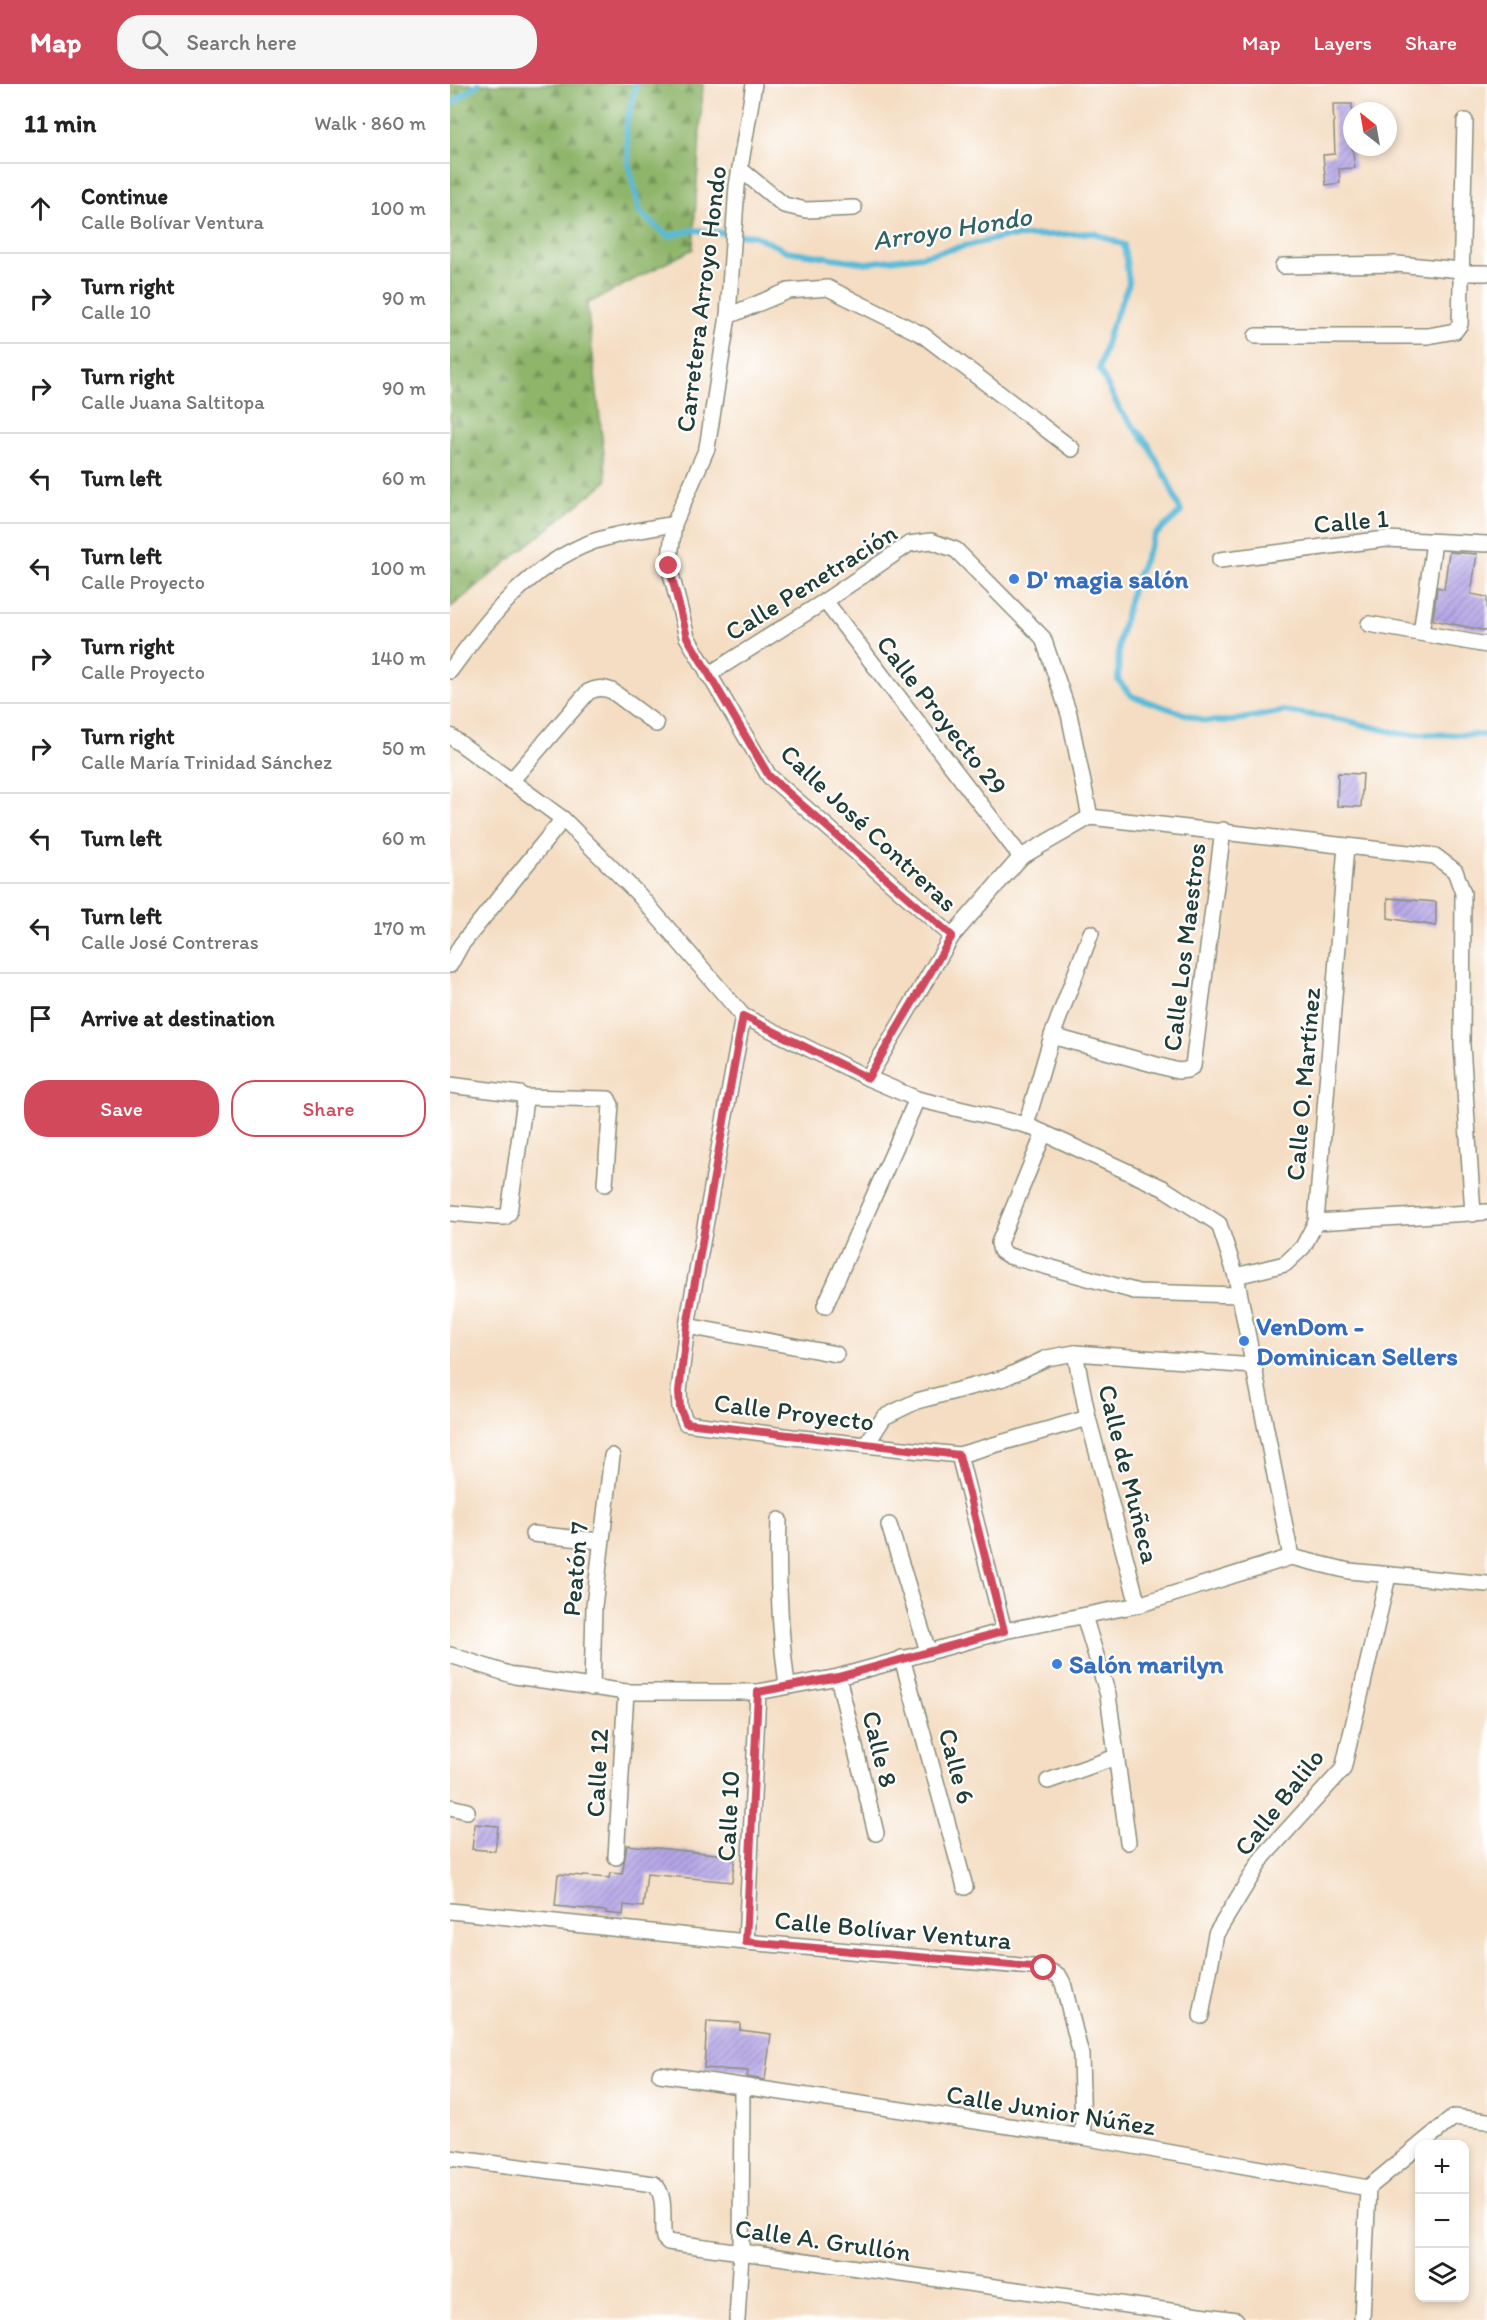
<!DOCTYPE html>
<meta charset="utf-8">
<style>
:root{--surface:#fff;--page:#f6f6f6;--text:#222;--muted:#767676;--line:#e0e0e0;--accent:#d1495b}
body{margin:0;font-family:Itim,sans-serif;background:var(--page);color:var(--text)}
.controls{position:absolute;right:18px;bottom:18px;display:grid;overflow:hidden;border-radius:12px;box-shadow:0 3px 9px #0003}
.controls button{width:54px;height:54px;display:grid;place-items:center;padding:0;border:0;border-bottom:2px solid var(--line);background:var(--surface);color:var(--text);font:30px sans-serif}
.compass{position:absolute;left:893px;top:18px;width:54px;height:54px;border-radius:50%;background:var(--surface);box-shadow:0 3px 9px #0003;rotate:329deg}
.stop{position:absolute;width:18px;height:18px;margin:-14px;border:4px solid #d1495b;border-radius:50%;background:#fff}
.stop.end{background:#d1495b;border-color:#fff;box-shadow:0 2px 6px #0008}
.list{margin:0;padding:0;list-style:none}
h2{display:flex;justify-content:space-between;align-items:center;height:78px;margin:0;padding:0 24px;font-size:26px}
h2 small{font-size:20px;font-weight:400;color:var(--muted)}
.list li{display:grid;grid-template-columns:39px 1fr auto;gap:18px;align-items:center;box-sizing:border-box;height:90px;padding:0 24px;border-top:2px solid var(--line)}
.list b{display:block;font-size:22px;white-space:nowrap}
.list p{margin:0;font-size:20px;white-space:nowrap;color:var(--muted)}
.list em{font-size:20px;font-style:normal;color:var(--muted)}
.actions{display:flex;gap:12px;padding:18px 24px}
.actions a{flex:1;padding:14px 0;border:2px solid var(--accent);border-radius:24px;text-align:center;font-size:21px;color:var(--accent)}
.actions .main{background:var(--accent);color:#fff}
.icon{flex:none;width:33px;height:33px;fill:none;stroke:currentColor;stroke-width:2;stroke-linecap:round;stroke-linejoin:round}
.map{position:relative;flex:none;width:1037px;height:2236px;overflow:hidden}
header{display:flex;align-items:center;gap:36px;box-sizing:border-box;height:84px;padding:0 30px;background:var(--accent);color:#fff}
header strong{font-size:28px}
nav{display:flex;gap:33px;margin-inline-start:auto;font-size:21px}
.search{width:420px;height:54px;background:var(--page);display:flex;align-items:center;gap:15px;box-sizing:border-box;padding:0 21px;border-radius:24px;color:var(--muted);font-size:22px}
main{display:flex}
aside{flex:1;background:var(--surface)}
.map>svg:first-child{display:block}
.forest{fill:url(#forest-firs);stroke:#56794f;stroke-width:1.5}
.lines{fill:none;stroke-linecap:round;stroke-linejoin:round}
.stream{stroke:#5abad8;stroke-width:6}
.building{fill:url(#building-hatch)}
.street-casing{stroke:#8a8d7b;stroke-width:18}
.street{stroke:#fff;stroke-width:15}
.route{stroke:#d1495b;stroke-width:8}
.shop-dot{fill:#3f7fe0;stroke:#fff;stroke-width:2}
.labels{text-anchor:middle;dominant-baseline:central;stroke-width:4.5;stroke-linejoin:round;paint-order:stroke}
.street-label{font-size:26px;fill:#1f3d34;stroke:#fff}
.shop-label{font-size:26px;font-weight:bold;fill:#366cbe;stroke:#fff;text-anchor:start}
.water-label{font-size:27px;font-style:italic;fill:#316265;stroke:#fff}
</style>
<header>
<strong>Map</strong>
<div class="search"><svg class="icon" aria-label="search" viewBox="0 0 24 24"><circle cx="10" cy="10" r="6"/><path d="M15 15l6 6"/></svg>Search here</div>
<nav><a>Map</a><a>Layers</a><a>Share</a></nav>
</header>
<main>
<aside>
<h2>11 min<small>Walk · 860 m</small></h2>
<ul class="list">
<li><svg class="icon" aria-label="ahead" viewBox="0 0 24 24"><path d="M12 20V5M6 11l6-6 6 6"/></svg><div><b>Continue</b><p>Calle Bolívar Ventura</p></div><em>100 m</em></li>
<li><svg class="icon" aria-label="right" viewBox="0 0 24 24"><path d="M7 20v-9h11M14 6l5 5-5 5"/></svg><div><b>Turn right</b><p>Calle 10</p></div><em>90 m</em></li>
<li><svg class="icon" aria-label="right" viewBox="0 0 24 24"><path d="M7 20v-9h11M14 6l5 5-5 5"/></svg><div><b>Turn right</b><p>Calle Juana Saltitopa</p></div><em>90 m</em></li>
<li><svg class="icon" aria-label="left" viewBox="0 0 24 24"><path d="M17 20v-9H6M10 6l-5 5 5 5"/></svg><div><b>Turn left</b></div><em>60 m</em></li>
<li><svg class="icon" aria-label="left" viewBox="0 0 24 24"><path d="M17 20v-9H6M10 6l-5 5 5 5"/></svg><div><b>Turn left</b><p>Calle Proyecto</p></div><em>100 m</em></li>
<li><svg class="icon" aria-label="right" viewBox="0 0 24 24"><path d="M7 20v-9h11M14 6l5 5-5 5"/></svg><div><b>Turn right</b><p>Calle Proyecto</p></div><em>140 m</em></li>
<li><svg class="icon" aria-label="right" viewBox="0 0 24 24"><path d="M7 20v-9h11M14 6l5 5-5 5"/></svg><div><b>Turn right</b><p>Calle María Trinidad Sánchez</p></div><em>50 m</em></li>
<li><svg class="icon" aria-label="left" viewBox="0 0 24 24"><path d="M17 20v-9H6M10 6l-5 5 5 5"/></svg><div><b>Turn left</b></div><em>60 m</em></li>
<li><svg class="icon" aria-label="left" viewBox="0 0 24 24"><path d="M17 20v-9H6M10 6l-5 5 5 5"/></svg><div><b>Turn left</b><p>Calle José Contreras</p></div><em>170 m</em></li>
<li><svg class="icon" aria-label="arrive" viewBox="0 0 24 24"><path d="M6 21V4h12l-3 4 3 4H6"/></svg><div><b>Arrive at destination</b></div></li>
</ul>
<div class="actions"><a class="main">Save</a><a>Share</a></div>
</aside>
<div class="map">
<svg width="1037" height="2236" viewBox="0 0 1037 2236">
<defs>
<pattern id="forest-firs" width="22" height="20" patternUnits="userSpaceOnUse" patternTransform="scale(1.5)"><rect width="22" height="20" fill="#8eb56a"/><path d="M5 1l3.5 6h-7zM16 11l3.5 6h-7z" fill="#739458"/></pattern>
<pattern id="building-hatch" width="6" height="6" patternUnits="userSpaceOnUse" patternTransform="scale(1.5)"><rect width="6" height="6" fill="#b5a6e7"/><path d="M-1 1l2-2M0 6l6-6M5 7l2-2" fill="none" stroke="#9388bc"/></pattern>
</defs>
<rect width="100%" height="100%" fill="#fff"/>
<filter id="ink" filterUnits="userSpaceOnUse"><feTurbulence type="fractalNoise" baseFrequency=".0167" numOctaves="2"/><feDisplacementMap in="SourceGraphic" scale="12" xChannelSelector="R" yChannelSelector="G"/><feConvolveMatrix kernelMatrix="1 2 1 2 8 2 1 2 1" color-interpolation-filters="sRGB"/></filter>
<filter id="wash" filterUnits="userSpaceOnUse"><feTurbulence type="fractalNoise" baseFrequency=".008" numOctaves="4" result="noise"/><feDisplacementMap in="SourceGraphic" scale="24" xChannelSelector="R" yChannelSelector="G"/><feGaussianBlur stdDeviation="1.35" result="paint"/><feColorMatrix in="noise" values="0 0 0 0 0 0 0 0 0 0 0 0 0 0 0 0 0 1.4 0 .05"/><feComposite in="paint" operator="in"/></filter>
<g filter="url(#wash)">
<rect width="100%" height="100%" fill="#f4ddc2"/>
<!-- forest -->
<path class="forest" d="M 0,0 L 253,0 L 243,165 L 137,220 L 157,397 L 0,524 Z"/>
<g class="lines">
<!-- stream -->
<g class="stream">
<path d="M 186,0 L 176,42 L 179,81 L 190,129 L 218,152 L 244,146 L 305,152 L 337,167 L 416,179 L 472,172 L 553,153 L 644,149 L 674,161 L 679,199 L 660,246 L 649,285 L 670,326 L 698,360 L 718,397 L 731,428 L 705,451 L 683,502 L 669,557 L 668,596 L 682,612 L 755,637 L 781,637 L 834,627 L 894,636 L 951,650 L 1037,651"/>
<path d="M 0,21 L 28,0"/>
</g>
</g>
<g id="blocks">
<!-- building -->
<g class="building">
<path d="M 883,20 L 902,20 L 902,63 L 905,84 L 889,85 L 890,99 L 876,101 L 873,71 L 885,70 Z"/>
<path d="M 999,468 L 1027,470 L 1021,510 L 1037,513 L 1037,547 L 983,536 L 987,503 L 994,505 Z"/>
<path d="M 888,689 L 913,690 L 911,723 L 887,722 Z"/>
<path d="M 938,814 L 986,818 L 986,842 L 938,834 Z"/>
<path d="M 25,1740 L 48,1742 L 45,1767 L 22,1765 Z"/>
<path d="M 177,1761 L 285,1772 L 282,1798 L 197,1790 L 193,1823 L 174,1821 L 173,1831 L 156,1829 L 156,1827 L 105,1822 L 108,1790 L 159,1794 L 160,1789 L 172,1790 Z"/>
<path d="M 257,1937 L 290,1939 L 290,1946 L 321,1950 L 315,1996 L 297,1993 L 298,1987 L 254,1984 Z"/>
</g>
</g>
</g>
<g filter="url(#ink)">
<use href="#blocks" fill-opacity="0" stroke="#8a8d7b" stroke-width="1.5"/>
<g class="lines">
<defs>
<g id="street">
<path d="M 304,0 L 287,102 L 278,232 L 257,364 L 224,440 L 219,482 L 237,553 L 319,692 L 502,852"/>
<path d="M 290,85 L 334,121 L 356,126 L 404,124"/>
<path d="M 833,182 L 947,180 L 1011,186"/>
<path d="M 1011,189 L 1037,189"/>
<path d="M 278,232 L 338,207 L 378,204 L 473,251 L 622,365"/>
<path d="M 806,252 L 978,252 L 1005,247 L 1010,240 L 1015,37"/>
<path d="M 770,476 L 936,455 L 1037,460"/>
<path d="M 375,517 L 571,773"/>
<path d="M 919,540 L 1037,561"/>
<path d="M 971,549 L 984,458"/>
<path d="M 0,587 C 38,534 79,482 142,458 C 168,449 197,445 224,440"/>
<path d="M 258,591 L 375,517 L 459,460 L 481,457 L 506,466 L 593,554 L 619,630 L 640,733"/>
<path d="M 0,652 L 113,735 L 189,811 L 293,932 L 418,994 L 467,1015 L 576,1041 L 594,1049 L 713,1104 L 769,1140 L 786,1192 L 841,1473"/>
<path d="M 61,697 L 138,608 C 147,604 152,603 162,607 L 206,640"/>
<path d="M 640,733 L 985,772 L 1005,787 L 1013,809 L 1012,961 L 1023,1130"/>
<path d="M 0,881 L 11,861 L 113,735"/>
<path d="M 293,932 L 237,1242 L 229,1307 L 230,1324 L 236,1339 L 342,1353 L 509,1371 L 638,1334"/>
<path d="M 602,952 L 728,987 L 737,986 L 743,982 L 773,746"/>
<path d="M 418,994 L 502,852 L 571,773 L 640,733"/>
<path d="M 0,1001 L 70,1010 L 75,1016 L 59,1129 L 55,1133 L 47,1133 L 0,1129"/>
<path d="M 73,1013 L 158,1015 L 161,1021 L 155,1100"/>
<path d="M 576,1041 L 602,952 L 641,849"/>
<path d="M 594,1049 L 549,1159 L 551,1167 L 559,1172 L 688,1208 L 788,1211"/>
<path d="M 866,1138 L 1037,1128"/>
<path d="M 786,1192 L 835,1180 L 853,1163 L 866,1138 L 896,762"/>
<path d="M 375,1222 L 467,1015"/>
<path d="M 237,1242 L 386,1270"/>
<path d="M 625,1269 L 638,1334 L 688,1521"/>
<path d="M 416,1361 L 434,1333 L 467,1317 L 554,1294 L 597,1274 L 625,1269 L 804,1282"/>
<path d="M 509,1371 L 554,1547"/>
<path d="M 329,1436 C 327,1492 330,1548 337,1602"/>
<path d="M 439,1441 L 478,1567"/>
<path d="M 83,1450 L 150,1457"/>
<path d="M 634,1532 L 658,1611 L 678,1758"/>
<path d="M 0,1571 L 65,1592 L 176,1608 L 308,1608 L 388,1593 L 554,1547 L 688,1521 L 841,1473 L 899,1487 L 1037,1500"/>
<path d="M 452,1574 L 515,1803"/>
<path d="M 388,1593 L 426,1749"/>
<path d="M 142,1604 L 144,1522 L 162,1372"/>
<path d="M 598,1697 L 666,1673"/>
<path d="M 0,1723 L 17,1727"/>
<path d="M 166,1773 L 176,1608"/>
<path d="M 0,1827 L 296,1858 L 594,1884 L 609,1892 L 613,1899 L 631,1971 L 633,2053"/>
<path d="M 296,1858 L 308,1608"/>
<path d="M 751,1932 L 766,1850 L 813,1773 L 893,1685 L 938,1492"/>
<path d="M 210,1990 L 633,2053 L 918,2104 L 970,2061"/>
<path d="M 971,2060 L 1004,2033 L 1037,2037"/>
<path d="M 0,2074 L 204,2100 C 216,2110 212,2133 213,2148 L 214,2154 L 218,2158 L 786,2236"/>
<path d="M 287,2236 L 291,2169 L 292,2003"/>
<path d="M 912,2236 L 918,2104"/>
</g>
</defs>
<!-- street casing -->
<use href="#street" class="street-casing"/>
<!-- street -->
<use href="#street" class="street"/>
</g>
</g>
<g class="lines" filter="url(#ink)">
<!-- route -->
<path class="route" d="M 219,482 L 237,553 L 319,692 L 502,852 L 418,994 L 293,932 L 237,1242 L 229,1307 L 230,1324 L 236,1339 L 509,1371 L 554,1547 L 388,1593 L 308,1608 L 296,1858 L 594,1884"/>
</g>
<!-- markers -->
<g class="shop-dot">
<circle cx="564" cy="495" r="6"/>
<circle cx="794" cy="1257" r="6"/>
<circle cx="607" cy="1580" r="6"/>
</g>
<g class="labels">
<!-- street labels -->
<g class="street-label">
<text transform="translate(251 215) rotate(-83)">Carretera Arroyo Hondo</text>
<text transform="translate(901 437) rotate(-5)">Calle 1</text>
<text transform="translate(361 498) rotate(-32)">Calle Penetración</text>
<text transform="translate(492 631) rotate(52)">Calle Proyecto 29</text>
<text transform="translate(419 744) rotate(43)">Calle José Contreras</text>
<text transform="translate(734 863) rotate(-83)">Calle Los Maestros</text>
<text transform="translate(853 1000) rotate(-85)">Calle O. Martínez</text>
<text transform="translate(344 1328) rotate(7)">Calle Proyecto</text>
<text transform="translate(679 1390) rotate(76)">Calle de Muñeca</text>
<text transform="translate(125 1485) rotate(-85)">Peatón 7</text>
<text transform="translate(430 1665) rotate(76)">Calle 8</text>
<text transform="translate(507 1682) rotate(75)">Calle 6</text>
<text transform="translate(147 1689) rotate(-87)">Calle 12</text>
<text transform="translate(829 1718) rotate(-52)">Calle Balilo</text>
<text transform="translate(278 1732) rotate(-87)">Calle 10</text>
<text transform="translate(443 1846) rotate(5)">Calle Bolívar Ventura</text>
<text transform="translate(601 2026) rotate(9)">Calle Junior Núñez</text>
<text transform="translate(373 2156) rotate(8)">Calle A. Grullón</text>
</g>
<!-- shop labels -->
<g class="shop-label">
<text x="576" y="495">D' magia salón</text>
<text x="806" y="1242">VenDom -<tspan x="806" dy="30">Dominican Sellers</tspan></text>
<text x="619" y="1580">Salón marilyn</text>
</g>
<!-- water labels -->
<g class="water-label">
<text transform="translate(502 144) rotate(-9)">Arroyo Hondo</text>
</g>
</g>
</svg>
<div class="controls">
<button>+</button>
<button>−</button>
<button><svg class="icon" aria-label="layers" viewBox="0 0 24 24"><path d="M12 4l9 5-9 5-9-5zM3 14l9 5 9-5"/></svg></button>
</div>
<svg class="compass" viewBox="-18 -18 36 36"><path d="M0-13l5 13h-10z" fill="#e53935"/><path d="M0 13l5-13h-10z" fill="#767676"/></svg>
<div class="stop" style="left:594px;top:1884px"></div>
<div class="stop end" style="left:219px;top:482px"></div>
</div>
</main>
